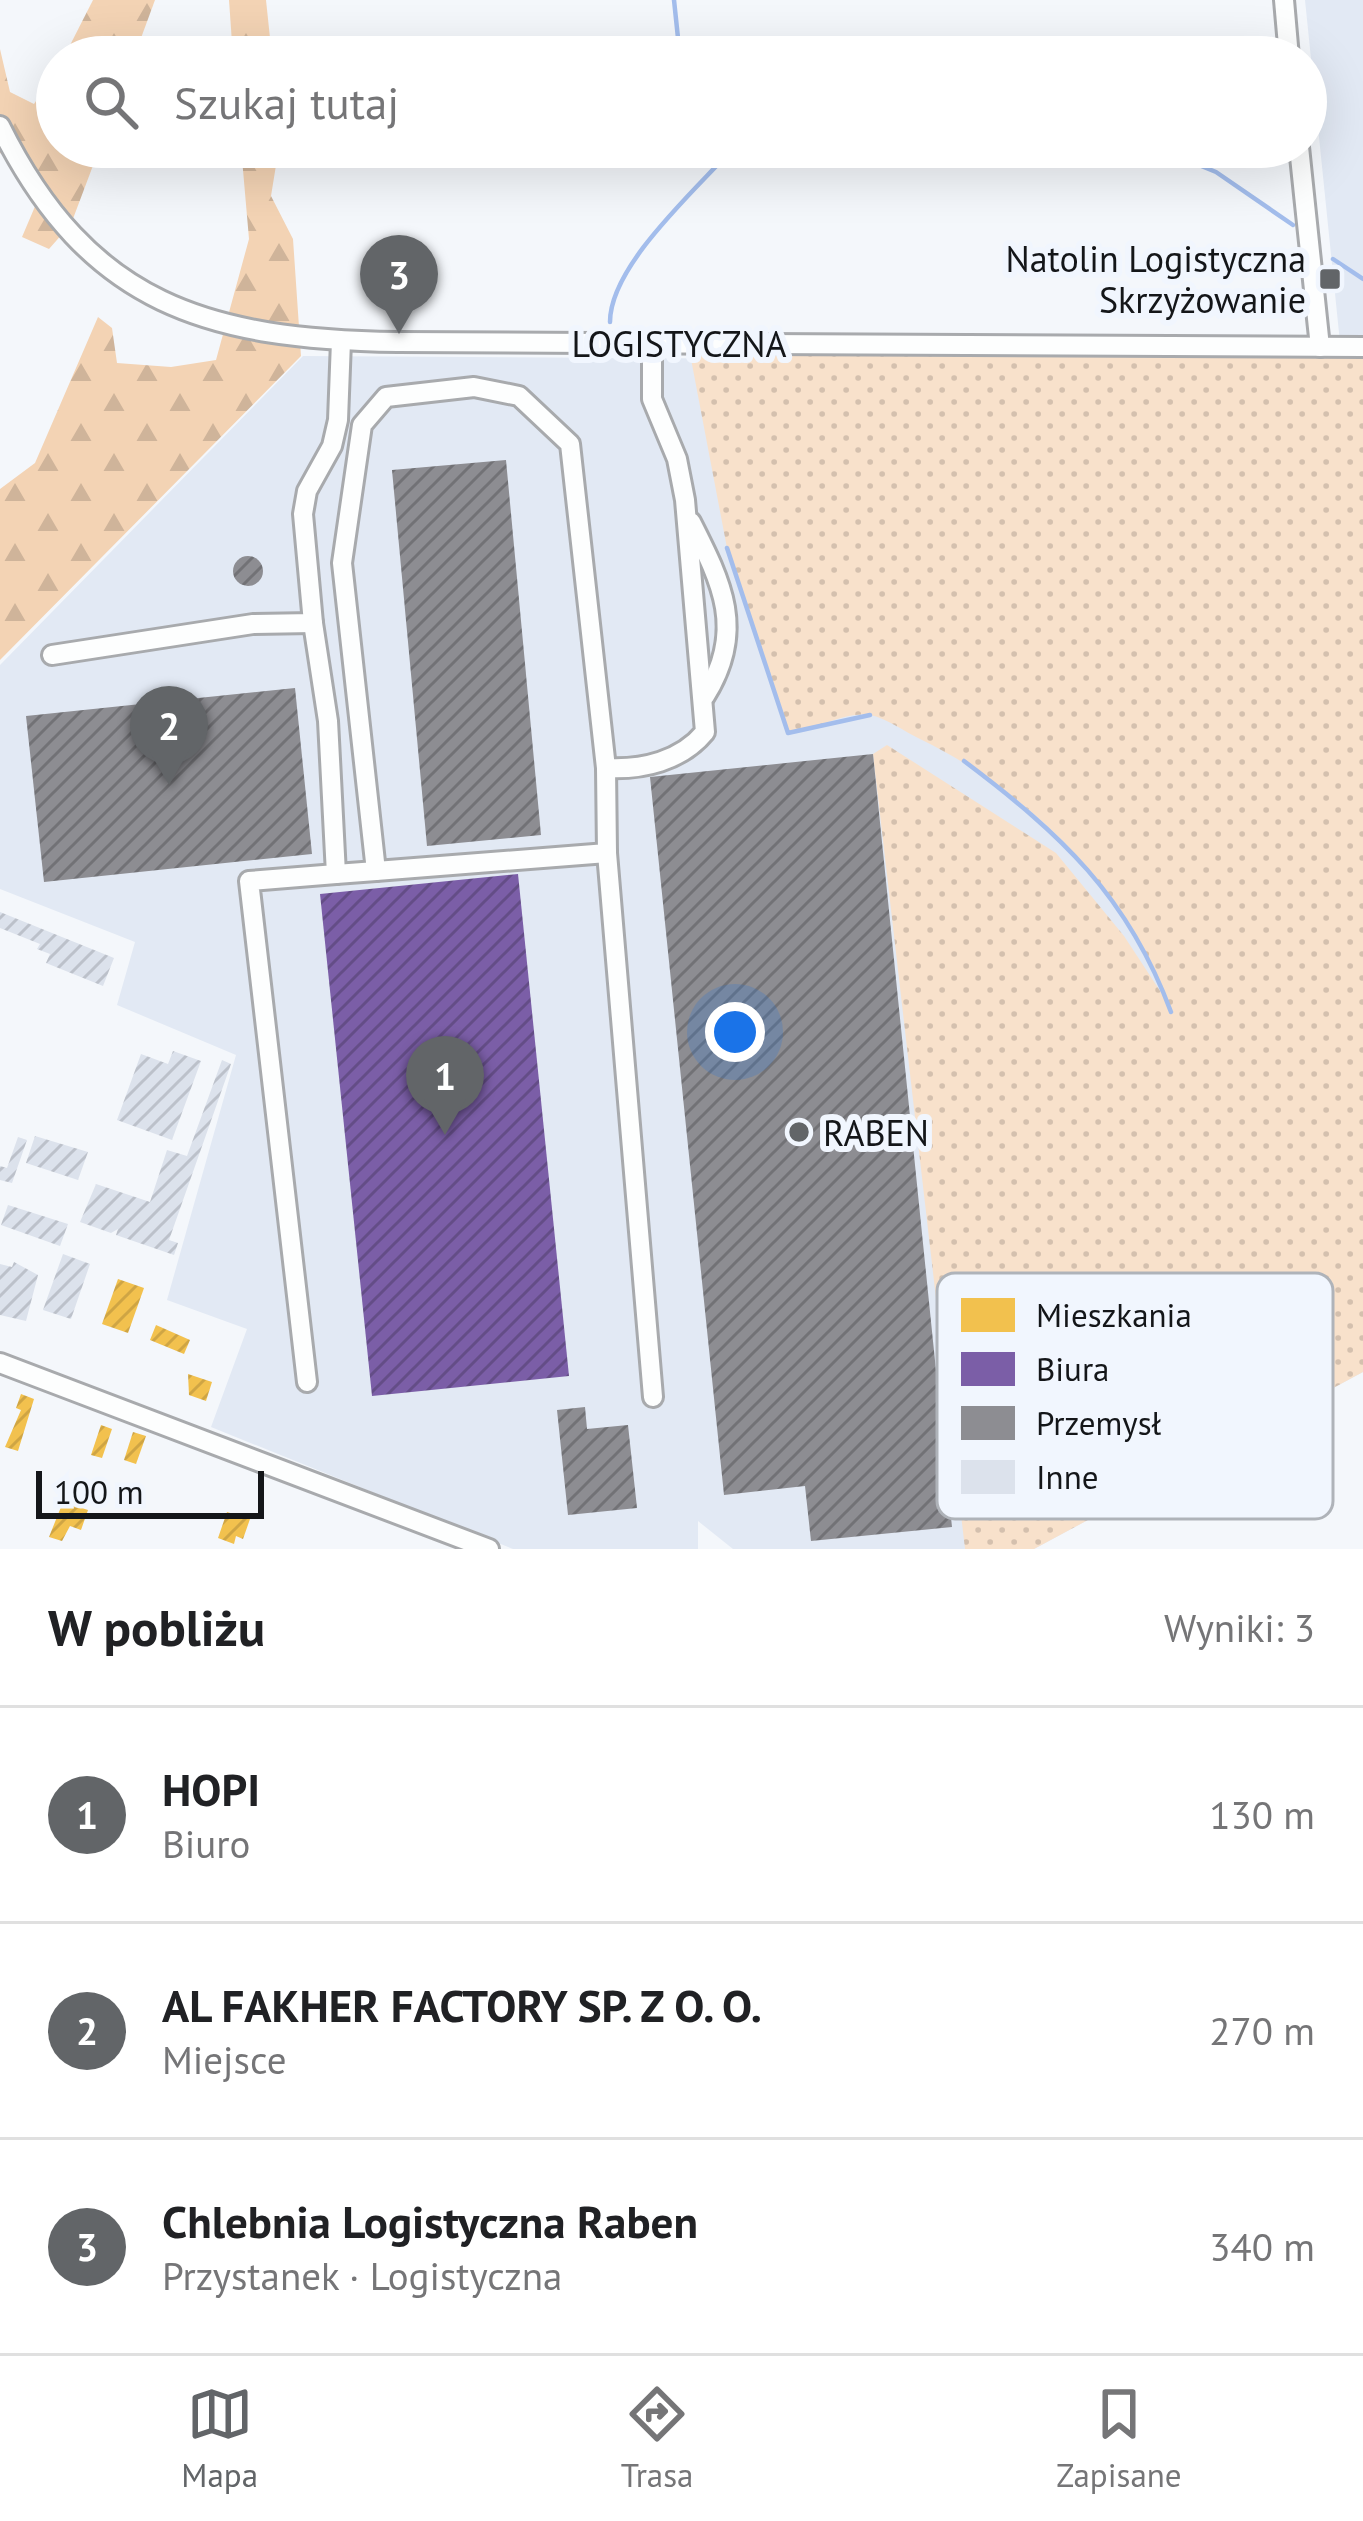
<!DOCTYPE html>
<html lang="pl">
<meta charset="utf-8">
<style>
:root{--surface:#fff;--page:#f2f2f2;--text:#202124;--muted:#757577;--line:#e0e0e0;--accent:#626568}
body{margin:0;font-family:"PT Sans",sans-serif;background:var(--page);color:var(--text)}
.scale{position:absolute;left:36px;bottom:30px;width:228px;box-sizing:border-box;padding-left:12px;border:6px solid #141619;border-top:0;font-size:33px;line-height:42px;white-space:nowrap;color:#141619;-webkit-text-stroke:9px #f1f6fe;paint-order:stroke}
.you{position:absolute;left:735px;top:1032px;width:42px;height:42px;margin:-30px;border:9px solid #fff;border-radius:50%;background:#1a73e8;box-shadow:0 0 0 18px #1a73e833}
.badge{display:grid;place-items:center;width:78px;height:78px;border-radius:50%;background:var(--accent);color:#fff;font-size:39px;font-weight:700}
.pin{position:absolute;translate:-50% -99px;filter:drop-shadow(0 3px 6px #0008)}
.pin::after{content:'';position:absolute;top:63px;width:42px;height:36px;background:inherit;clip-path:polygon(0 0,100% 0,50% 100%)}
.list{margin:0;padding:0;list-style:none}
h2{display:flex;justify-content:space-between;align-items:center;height:156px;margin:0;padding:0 48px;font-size:51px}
h2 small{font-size:39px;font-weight:400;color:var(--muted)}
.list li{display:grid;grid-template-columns:78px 1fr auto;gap:36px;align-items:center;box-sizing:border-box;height:216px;padding:0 48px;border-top:3px solid var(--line)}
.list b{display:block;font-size:45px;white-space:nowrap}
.list p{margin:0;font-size:39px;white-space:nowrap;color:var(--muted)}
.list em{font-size:39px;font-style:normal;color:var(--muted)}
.icon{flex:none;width:66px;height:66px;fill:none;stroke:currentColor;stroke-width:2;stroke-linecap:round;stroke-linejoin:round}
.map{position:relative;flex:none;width:1363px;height:1549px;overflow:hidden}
.search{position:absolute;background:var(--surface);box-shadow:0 12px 48px #0002;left:36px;right:36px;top:36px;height:132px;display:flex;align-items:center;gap:30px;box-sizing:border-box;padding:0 42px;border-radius:66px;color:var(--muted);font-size:45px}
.sheet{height:804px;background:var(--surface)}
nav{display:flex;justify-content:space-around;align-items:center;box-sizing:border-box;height:168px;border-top:3px solid var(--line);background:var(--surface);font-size:33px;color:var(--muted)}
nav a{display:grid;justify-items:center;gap:6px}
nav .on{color:var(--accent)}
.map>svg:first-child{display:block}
.built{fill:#e2e9f4}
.grass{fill:url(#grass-dots)}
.forest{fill:url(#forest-firs)}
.homes{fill:url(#homes-hatch)}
.offices{fill:url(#offices-hatch)}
.industry{fill:url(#industry-hatch)}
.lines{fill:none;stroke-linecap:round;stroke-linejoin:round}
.stream{stroke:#a3bdec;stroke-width:4.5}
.building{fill:url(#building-hatch)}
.minor-casing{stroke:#a8aaad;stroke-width:24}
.minor{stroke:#fdfefe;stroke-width:18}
.poi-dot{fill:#626568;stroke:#f1f6fe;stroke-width:4.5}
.labels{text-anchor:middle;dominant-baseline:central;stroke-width:12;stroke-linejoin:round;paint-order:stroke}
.poi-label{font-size:36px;fill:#141619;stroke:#f1f6fe;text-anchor:end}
.street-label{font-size:36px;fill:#141619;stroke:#f1f6fe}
.key{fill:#f1f6fe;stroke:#afb3b9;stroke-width:3}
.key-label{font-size:33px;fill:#141619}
</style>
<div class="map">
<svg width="1363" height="1549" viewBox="0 0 1363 1549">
<defs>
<pattern id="grass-dots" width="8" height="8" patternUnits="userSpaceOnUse" patternTransform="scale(3)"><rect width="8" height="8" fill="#f8e1cb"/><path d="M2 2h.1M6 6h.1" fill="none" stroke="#d4c0ae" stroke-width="1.8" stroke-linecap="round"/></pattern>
<pattern id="forest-firs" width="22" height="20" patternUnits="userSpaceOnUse" patternTransform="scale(3)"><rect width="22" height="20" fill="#f3d3b4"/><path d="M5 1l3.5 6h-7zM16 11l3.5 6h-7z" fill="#cfb49a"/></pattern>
<pattern id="homes-hatch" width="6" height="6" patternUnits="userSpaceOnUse" patternTransform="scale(3)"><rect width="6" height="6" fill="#f2c14e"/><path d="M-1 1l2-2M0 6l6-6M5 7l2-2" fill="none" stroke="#cfa544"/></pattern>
<pattern id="offices-hatch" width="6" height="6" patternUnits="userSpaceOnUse" patternTransform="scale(3)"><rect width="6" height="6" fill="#7b5ea7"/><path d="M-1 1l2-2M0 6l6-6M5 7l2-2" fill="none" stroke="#644d87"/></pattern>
<pattern id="industry-hatch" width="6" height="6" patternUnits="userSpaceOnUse" patternTransform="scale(3)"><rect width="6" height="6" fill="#8d8d92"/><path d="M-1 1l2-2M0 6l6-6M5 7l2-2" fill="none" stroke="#727276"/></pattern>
<pattern id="building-hatch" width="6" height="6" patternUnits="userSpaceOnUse" patternTransform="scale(3)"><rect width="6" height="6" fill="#dce2ec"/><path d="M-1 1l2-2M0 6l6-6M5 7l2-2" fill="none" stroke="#bcc1ca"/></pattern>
</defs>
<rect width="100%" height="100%" fill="#f4f7fb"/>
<!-- built -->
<path class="built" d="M 1305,0 L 1363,0 L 1363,1372 L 1034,1549 L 733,1549 L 698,1521 L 698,1549 L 513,1549 L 211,1427 L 247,1329 L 167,1300 L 236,1055 L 117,1005 L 135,942 L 0,889 L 0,665 L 303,356 L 1342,362 Z"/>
<!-- grass -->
<path class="grass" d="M 708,344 L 1363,347 L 1363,1372 L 1034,1549 L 965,1549 L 873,754 L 887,745 L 1056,853 L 1124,936 L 1168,1003 C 1125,887 1031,793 920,739 C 905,732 886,718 870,715 C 842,711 815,731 788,733 L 727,548 L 691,359 Z"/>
<!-- forest -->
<g class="forest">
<path d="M 93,0 L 155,0 L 134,57 L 64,57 Z"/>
<path d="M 229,0 L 266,0 L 272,57 L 233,57 Z"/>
<path d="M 0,49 L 10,92 L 34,104 L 57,69 L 57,147 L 100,147 L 71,224 L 49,249 L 22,237 L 42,190 L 30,169 L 0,153 Z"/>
<path d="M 241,147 L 279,147 L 271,196 L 293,239 L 301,356 L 0,660 L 0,489 L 35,463 L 98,317 L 112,328 L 117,363 L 171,367 L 216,360 L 249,239 Z"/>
</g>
<!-- homes -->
<g class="homes">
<path d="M 118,1279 L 144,1288 L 128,1333 L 102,1324 Z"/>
<path d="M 156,1325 L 190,1340 L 184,1354 L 150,1340 Z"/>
<path d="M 188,1374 L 212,1382 L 206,1401 L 189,1395 Z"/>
<path d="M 21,1394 L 34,1399 L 18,1451 L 5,1447 L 21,1410 L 16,1408 Z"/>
<path d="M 101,1425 L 112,1429 L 102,1458 L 91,1455 Z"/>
<path d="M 133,1432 L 146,1436 L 136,1464 L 124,1460 Z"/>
<path d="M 63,1502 L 88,1510 L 81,1530 L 70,1526 L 62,1541 L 49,1537 Z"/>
<path d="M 227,1512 L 250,1519 L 243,1539 L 236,1536 L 234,1544 L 218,1538 Z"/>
</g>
<!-- offices -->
<path class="offices" d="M 518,874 L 569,1376 L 372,1396 L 320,894 Z"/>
<!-- industry -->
<g class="industry">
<path d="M 506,460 L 541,835 L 427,846 L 392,470 Z"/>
<circle cx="248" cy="571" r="15"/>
<path d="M 295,688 L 312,854 L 44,882 L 26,716 Z"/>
<path d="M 873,754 L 952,1527 L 811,1541 L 805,1486 L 724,1495 L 650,777 Z"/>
<path d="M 585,1407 L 587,1429 L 628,1425 L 637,1508 L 568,1515 L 557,1410 Z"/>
</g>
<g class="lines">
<!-- stream -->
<g class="stream">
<path d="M 674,0 L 680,57"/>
<path d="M 768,147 L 798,147"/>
<path d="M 1155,147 L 1216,172 L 1293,225"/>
<path d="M 1333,259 L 1363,279"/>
<path d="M 610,322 C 610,265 697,189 734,147"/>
<path d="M 727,548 L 788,733 L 870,715"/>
<path d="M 964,761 C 1061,834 1128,896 1171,1012"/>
</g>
</g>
<!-- building -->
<g class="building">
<path d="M 0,912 L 114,958 L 103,986 L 46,963 L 50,954 L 37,949 L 40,944 L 0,928 Z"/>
<path d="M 173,1051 L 201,1061 L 172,1140 L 117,1120 L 141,1054 L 168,1064 Z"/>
<path d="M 222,1060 L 231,1064 L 169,1240 L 178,1243 L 174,1255 L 116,1235 L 118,1229 L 111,1233 L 80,1222 L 96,1184 L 150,1202 L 167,1150 L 187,1156 Z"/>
<path d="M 35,1136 L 88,1152 L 78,1180 L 26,1163 Z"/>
<path d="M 18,1137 L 27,1140 L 12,1183 L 0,1180 L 0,1166 L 7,1168 Z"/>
<path d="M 8,1205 L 68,1224 L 60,1246 L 1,1225 Z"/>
<path d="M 63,1254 L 90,1264 L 71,1319 L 43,1310 Z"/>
<path d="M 14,1262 L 38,1275 L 26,1321 L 0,1315 L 0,1264 L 12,1267 Z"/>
</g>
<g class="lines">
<defs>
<g id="minor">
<path d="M 1284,0 L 1289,57"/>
<path d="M 0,126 C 89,306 209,339 398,342 L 1363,347"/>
<path d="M 1299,147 L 1320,347"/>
<path d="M 691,522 C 722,583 746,631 705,696"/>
<path d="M 52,655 L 253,624 L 313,623 L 303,514 L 307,491 L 332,446 L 338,420 L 341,341"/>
<path d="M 607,853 L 653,1397"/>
<path d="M 376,871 L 607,853 L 606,768"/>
<path d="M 336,874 L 376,871 L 342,563 L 362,425 L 386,397 L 474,387 L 519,396 L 570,444 L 606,768 C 643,770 681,761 705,732 L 685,500 L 677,459 L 652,399 L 652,343"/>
<path d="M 0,1363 L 489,1549"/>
<path d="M 307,1382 L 249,881 L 336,874 L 328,721 L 313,623"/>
</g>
</defs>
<!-- minor casing -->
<use href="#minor" class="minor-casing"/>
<!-- minor -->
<use href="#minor" class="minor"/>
</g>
<!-- markers -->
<g class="poi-dot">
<rect x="1318" y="267" width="24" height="24" rx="6"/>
<circle cx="799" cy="1132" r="12"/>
</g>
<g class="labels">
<!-- poi labels -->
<g class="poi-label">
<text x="1306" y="258">Natolin Logistyczna<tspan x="1306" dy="41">Skrzyżowanie</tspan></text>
<text x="823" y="1132" text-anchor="start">RABEN</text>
</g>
<!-- street labels -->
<g class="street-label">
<text x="679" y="343">LOGISTYCZNA</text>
</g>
</g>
<!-- legend -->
<rect x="937" y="1273" width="396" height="246" rx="18" class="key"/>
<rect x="961" y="1298" width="54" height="34" fill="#f2c14e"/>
<rect x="961" y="1352" width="54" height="34" fill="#7b5ea7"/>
<rect x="961" y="1406" width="54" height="34" fill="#8d8d92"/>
<rect x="961" y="1460" width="54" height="34" fill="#dce2ec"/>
<g class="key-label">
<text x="1036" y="1327">Mieszkania</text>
<text x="1036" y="1381">Biura</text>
<text x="1036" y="1435">Przemysł</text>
<text x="1036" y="1489">Inne</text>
</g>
</svg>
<div class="scale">100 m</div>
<div class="you"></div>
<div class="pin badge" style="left:445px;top:1135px">1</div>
<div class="pin badge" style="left:169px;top:785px">2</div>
<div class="pin badge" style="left:399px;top:334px">3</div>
<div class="search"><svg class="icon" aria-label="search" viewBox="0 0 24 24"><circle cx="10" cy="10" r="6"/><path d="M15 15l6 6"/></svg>Szukaj tutaj</div>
</div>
<section class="sheet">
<h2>W pobliżu<small>Wyniki: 3</small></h2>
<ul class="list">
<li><span class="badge">1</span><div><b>HOPI</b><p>Biuro</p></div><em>130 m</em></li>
<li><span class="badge">2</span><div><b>AL FAKHER FACTORY SP. Z O. O.</b><p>Miejsce</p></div><em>270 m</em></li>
<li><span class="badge">3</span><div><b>Chlebnia Logistyczna Raben</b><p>Przystanek · Logistyczna</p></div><em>340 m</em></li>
</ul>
</section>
<nav>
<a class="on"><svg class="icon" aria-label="map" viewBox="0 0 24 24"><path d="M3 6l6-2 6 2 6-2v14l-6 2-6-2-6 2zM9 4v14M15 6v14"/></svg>Mapa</a>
<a><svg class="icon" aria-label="directions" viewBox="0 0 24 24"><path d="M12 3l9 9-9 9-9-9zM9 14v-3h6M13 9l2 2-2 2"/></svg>Trasa</a>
<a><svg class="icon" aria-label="saved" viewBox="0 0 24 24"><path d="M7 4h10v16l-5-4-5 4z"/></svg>Zapisane</a>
</nav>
